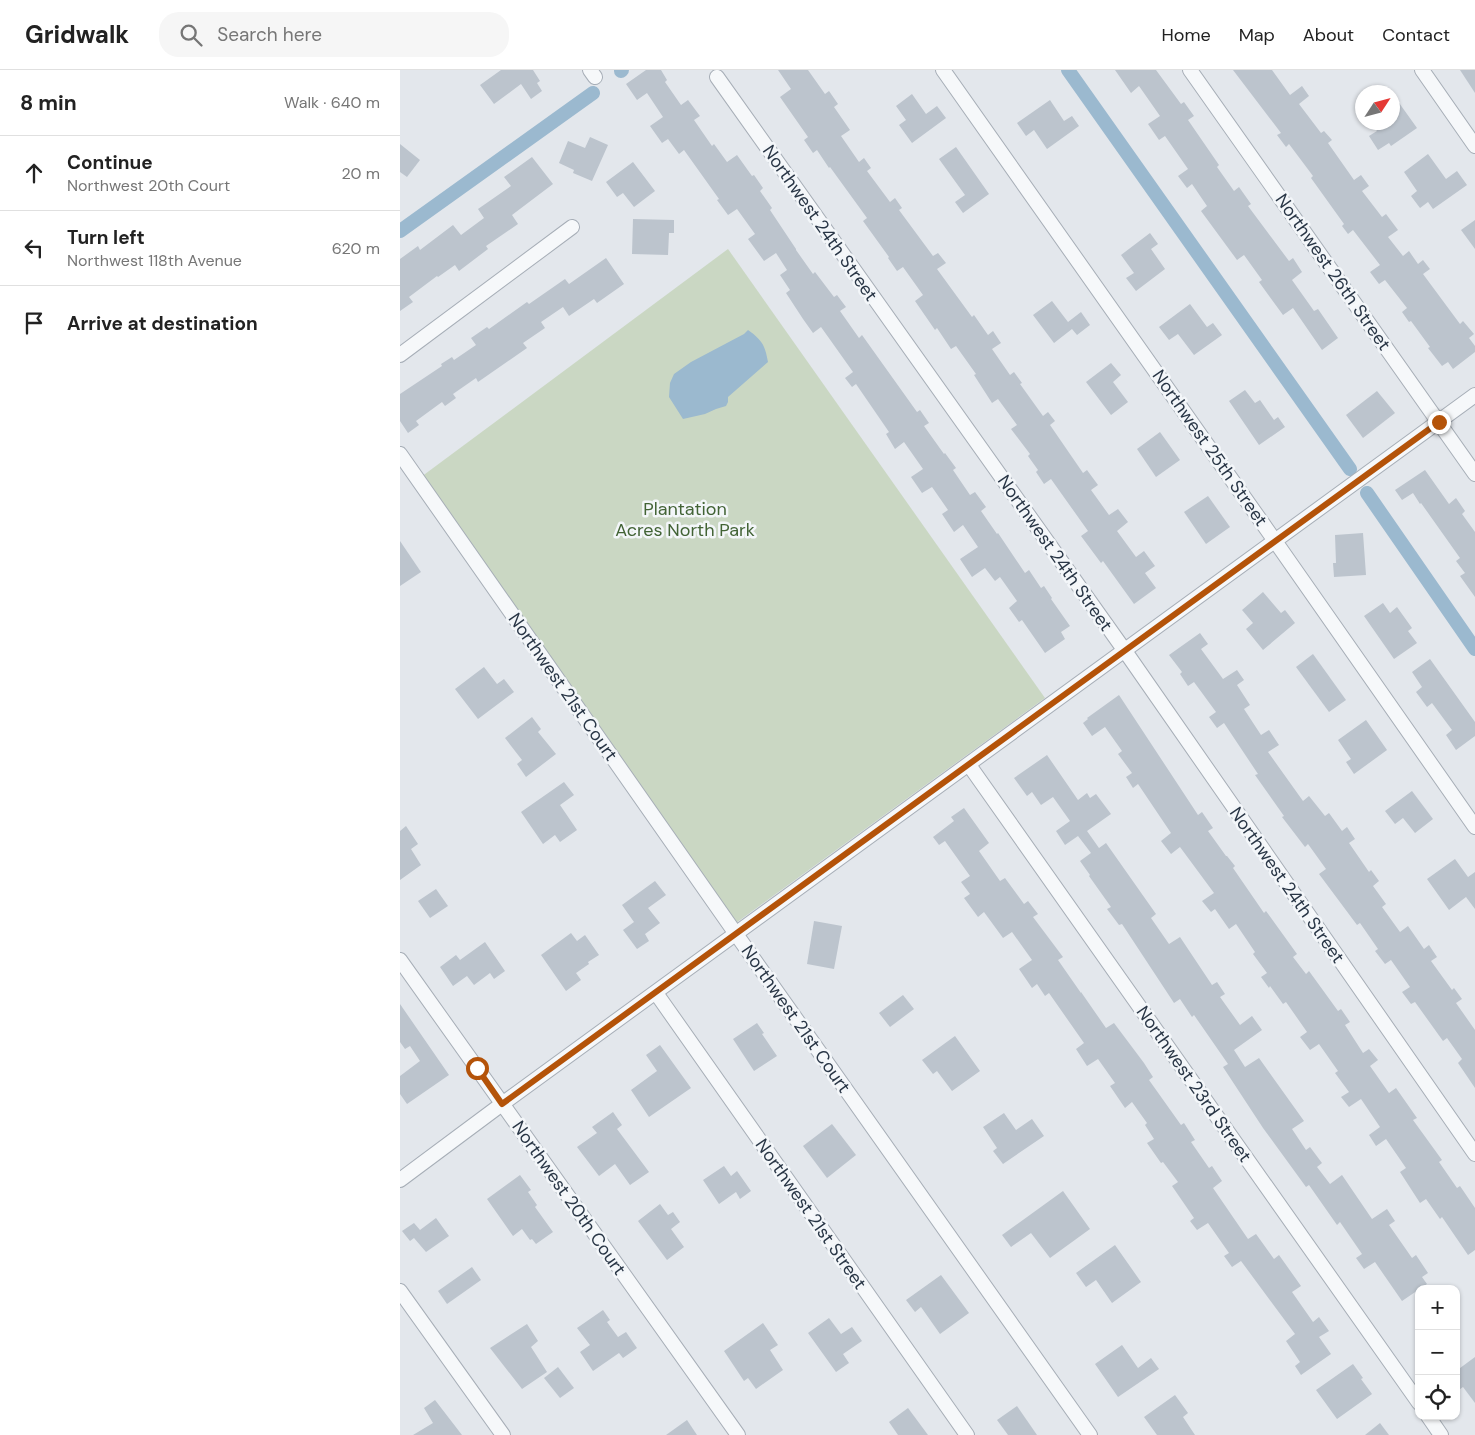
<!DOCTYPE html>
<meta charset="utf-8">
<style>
:root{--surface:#fff;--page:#f6f6f6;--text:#222;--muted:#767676;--line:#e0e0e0}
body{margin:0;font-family:"DM Sans",sans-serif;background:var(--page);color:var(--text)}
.controls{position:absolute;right:15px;bottom:15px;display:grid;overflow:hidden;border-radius:10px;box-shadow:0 1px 4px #0004}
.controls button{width:45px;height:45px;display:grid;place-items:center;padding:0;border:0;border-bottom:1px solid var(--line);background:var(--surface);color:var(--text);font:25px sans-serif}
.compass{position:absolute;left:955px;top:15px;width:45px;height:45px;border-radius:50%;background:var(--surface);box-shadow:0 1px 4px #0004;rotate:54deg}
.stop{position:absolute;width:15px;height:15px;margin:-11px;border:4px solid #b45309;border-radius:50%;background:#fff}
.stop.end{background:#b45309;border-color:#fff;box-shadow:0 1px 5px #0008}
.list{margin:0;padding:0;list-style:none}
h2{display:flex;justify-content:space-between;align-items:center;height:65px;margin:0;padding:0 20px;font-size:21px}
h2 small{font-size:16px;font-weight:400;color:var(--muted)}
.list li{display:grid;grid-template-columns:32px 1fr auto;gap:15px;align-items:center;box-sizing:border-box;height:75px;padding:0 20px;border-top:1px solid var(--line)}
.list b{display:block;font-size:19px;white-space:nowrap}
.list p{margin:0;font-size:16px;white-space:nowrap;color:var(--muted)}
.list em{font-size:16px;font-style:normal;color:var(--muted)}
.icon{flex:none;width:28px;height:28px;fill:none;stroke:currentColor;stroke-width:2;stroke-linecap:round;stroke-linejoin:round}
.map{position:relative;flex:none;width:1075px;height:1365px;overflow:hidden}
header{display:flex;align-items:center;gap:30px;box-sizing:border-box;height:70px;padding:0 25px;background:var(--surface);border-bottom:1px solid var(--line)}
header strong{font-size:24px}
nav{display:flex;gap:28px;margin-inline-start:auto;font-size:18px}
.search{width:350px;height:45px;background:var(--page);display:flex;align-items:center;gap:12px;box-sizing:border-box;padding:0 18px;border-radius:20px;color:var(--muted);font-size:19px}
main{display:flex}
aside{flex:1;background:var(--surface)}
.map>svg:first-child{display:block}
.green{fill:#cad7c3}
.water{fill:#9bb9cf}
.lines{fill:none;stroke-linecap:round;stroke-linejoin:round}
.canal{stroke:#9bb9cf;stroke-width:14}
.building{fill:#bcc4cd}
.minor-casing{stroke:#a7aeb7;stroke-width:16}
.minor{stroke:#f6f8fa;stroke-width:14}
.route{stroke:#b45309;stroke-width:6}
.labels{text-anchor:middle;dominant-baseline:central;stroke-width:5;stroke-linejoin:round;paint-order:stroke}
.street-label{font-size:18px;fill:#293646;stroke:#f3f6f9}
.park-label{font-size:18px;fill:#426335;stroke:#f3f6f9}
</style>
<header>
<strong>Gridwalk</strong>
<div class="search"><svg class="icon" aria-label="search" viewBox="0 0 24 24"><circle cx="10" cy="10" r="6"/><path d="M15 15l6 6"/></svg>Search here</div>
<nav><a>Home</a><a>Map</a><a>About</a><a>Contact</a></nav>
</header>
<main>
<aside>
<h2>8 min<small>Walk · 640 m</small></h2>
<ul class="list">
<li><svg class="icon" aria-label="ahead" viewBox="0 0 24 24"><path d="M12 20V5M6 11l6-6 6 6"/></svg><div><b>Continue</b><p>Northwest 20th Court</p></div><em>20 m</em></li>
<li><svg class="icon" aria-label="left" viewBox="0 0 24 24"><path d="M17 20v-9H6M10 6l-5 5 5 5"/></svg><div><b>Turn left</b><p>Northwest 118th Avenue</p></div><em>620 m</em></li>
<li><svg class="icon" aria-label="arrive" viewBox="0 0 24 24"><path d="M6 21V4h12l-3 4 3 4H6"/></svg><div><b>Arrive at destination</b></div></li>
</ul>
</aside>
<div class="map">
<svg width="1075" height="1365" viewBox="0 0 1075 1365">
<rect width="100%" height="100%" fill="#e3e7ec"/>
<!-- green -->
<path class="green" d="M 328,179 L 645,628 L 336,853 L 21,407 Z"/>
<!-- water -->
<path class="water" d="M 348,260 C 362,270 365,275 368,292 L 328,327 L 328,332 L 326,336 L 316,339 L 305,344 L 283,349 L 269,327 L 270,313 L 274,304 L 291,292 L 344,264 Z"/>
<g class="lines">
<!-- canal -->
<g class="canal">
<path d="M 668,0 L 950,399"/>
<path d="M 221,1 L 222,0"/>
<path d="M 0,161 L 193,23"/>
<path d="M 967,423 L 1075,579"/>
</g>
</g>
<!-- building -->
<g class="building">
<path d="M 101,0 L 133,0 L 140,11 L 137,13 L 142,21 L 131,29 L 121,14 L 94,34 L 80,15 Z"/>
<path d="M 246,0 L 261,0 L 267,10 L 265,12 L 281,35 L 288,30 L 300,46 L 294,50 L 312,76 L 314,74 L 327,92 L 337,85 L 352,106 L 354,105 L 363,118 L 360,121 L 372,138 L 370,140 L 396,179 L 396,180 L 413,204 L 415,202 L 434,227 L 437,225 L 446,237 L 440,241 L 459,268 L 462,265 L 517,342 L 520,340 L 529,353 L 524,356 L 544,384 L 545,383 L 556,398 L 553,400 L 570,425 L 575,422 L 586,437 L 581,441 L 597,464 L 598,463 L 625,503 L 629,500 L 641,518 L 644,516 L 652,528 L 651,529 L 670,556 L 661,562 L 665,569 L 645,583 L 622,550 L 619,552 L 609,538 L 617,531 L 600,507 L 595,511 L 585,498 L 572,507 L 560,489 L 578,477 L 563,455 L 554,462 L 542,444 L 548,440 L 532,417 L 522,423 L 511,407 L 523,399 L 504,372 L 495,379 L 486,364 L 489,362 L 456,314 L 452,317 L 445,308 L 453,302 L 431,271 L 421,257 L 413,263 L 403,249 L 386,223 L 390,220 L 380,205 L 387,200 L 376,183 L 364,191 L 348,169 L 355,164 L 337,139 L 328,145 L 317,130 L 319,129 L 284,80 L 279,84 L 268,69 L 262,73 L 250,56 L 263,47 L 247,23 L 237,30 L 226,14 Z"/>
<path d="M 378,0 L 408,0 L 425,24 L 429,21 L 438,34 L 434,37 L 450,60 L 441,66 L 459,92 L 464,88 L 471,98 L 467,101 L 490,132 L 495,128 L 502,138 L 499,140 L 533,186 L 538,183 L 546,193 L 537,199 L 572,247 L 574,245 L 588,265 L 593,261 L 601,273 L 592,279 L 610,305 L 614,302 L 622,313 L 620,314 L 643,346 L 648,342 L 655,351 L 650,355 L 683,403 L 687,400 L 698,415 L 691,420 L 709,445 L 718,439 L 728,452 L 717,461 L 736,487 L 744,481 L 755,496 L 745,503 L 756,518 L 734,534 L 703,491 L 701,493 L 681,466 L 688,461 L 651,409 L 644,414 L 636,402 L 638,400 L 628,386 L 630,384 L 611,359 L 617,355 L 598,329 L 592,333 L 574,305 L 576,304 L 556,276 L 551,279 L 537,258 L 535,260 L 515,231 L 523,225 L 503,197 L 497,201 L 488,188 L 489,187 L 463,151 L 467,148 L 430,97 L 429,98 L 417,80 L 413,83 L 404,70 L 408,67 L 380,27 L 391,19 Z"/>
<path d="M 715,0 L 756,0 L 781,34 L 784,32 L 794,46 L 788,50 L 819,95 L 817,97 L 834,121 L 839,117 L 851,134 L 848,136 L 889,191 L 893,188 L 902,202 L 892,210 L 914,241 L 918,239 L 938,268 L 922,280 L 893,238 L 883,245 L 859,212 L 862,210 L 844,185 L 837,190 L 801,141 L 807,136 L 792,114 L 787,118 L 778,106 L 788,99 L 765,66 L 759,70 L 748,54 L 760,46 L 739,16 L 731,23 Z"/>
<path d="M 833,0 L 872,0 L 890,25 L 902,16 L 909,26 L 899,34 L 921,63 L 924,61 L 932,70 L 928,73 L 954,110 L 961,105 L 969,116 L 962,121 L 982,147 L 986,144 L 998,160 L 988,167 L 1003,186 L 1009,181 L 1018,194 L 1023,190 L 1030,199 L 1023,204 L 1060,254 L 1063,251 L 1074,264 L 1069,268 L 1075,276 L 1075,282 L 1053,299 L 1048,292 L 1042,296 L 1028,278 L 1030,277 L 1011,251 L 1009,252 L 1002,242 L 1007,238 L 985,210 L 979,214 L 970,202 L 980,195 L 953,160 L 948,164 L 942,156 L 944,154 L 911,108 L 913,106 L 889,74 L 886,77 L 877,65 L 881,63 Z"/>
<path d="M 1060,0 L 1075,0 L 1075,23 Z"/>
<path d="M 992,23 L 1017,58 L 991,76 L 989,73 L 978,80 L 969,66 L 977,61 L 971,52 L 992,52 Z"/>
<path d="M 512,24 L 526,44 L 537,36 L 546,48 L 512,73 L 499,55 L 506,50 L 496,36 Z"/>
<path d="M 650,30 L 664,51 L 672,46 L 679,56 L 647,79 L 634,60 L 626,66 L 617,53 Z"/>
<path d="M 190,67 L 208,75 L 192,111 L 173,103 L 174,100 L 159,93 L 168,71 L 185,78 Z"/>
<path d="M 0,74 L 20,90 L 7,107 L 0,102 Z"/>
<path d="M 556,77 L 589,124 L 563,143 L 555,132 L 565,125 L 539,89 Z"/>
<path d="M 1028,84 L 1046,109 L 1057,101 L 1067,115 L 1033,139 L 1028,132 L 1020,138 L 1011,126 L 1017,121 L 1004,102 Z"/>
<path d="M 132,87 L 153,114 L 112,145 L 118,154 L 86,176 L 88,179 L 59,201 L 55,195 L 38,207 L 37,206 L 9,227 L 13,232 L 0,241 L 0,189 L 18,176 L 20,180 L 53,155 L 61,165 L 84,148 L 78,139 L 111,116 L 104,107 Z"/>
<path d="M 233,92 L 255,121 L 234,137 L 223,123 L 217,127 L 206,112 Z"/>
<path d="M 233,149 L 274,150 L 274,163 L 269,163 L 268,185 L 232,184 Z"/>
<path d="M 1075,150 L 1075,179 L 1061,160 Z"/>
<path d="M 750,163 L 758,174 L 751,179 L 765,199 L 736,221 L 726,208 L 734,203 L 721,185 Z"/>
<path d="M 206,188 L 224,214 L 197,233 L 194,229 L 169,246 L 163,237 L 141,252 L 145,258 L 123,273 L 127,278 L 78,312 L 76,308 L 53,324 L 56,328 L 45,336 L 42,332 L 16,351 L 19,355 L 8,363 L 0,351 L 0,324 L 42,296 L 41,294 L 52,287 L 54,290 L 76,275 L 71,268 L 87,257 L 89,259 L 127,232 L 129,234 L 165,209 L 169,214 Z"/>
<path d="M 652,231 L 668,252 L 681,242 L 690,255 L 677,265 L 672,259 L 654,273 L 633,245 Z"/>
<path d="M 790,234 L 807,257 L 813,253 L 822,265 L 794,285 L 778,264 L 769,270 L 759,257 Z"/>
<path d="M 711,293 L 721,305 L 713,312 L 728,332 L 711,345 L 686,312 Z"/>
<path d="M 845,320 L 855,333 L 860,330 L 874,350 L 878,347 L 885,357 L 859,375 L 829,331 Z"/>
<path d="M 977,321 L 995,343 L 963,368 L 946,345 Z"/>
<path d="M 760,362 L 780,390 L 756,407 L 737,379 Z"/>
<path d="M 1025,400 L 1049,434 L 1056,428 L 1065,441 L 1062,444 L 1075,462 L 1075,527 L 1060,506 L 1065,503 L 1056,491 L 1060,488 L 1021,433 L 1020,434 L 1013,423 L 1002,430 L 995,420 Z"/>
<path d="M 808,426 L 830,457 L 806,474 L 784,442 Z"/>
<path d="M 963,463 L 966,505 L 934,507 L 933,493 L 936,493 L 935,465 Z"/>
<path d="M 0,471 L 21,502 L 0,516 Z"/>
<path d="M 863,522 L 881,543 L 885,540 L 895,553 L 863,580 L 846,559 L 853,553 L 842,540 Z"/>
<path d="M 983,533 L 990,543 L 997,537 L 1012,558 L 1008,561 L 1017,573 L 994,589 L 964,546 Z"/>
<path d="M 800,563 L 808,574 L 801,579 L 823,609 L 837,600 L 844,610 L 837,615 L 850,635 L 844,639 L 861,665 L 869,660 L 879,675 L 868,682 L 903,731 L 909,726 L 925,746 L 929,743 L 942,761 L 947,757 L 955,769 L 949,773 L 969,802 L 971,800 L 979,811 L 973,816 L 986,834 L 982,837 L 1000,862 L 1008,856 L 1024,879 L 1029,875 L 1037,887 L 1031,891 L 1052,920 L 1054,918 L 1062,929 L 1056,933 L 1075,960 L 1075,1018 L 1058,993 L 1062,989 L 1047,968 L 1043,971 L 1015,932 L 1011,934 L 1002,922 L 1010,917 L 991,890 L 985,894 L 975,881 L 978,879 L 960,853 L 957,855 L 919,804 L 926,799 L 908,774 L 905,777 L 882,747 L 884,746 L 855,705 L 858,704 L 824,653 L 817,658 L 809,647 L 816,642 L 794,612 L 788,616 L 780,604 L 782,602 L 769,585 Z"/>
<path d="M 913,584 L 946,630 L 929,642 L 896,597 Z"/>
<path d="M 1030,589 L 1075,652 L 1075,666 L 1056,680 L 1046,665 L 1052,660 L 1032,633 L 1027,637 L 1016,622 L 1022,617 L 1012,602 Z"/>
<path d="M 84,597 L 97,614 L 104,609 L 114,622 L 78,649 L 55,619 Z"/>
<path d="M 719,625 L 798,745 L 802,742 L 813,758 L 808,761 L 826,786 L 827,786 L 835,796 L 833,798 L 864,843 L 866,841 L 897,884 L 893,887 L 906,904 L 909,901 L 938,941 L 941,939 L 950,952 L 945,955 L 963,983 L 969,979 L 978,990 L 970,996 L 989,1023 L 996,1018 L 1017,1048 L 1013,1050 L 1042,1090 L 1039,1092 L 1057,1118 L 1060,1116 L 1075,1138 L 1075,1180 L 1068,1185 L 1042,1147 L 1040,1149 L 1026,1129 L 1020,1133 L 1000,1102 L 1006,1098 L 986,1069 L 976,1076 L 969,1065 L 980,1057 L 961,1029 L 949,1037 L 941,1027 L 949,1022 L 935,1003 L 938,1001 L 919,974 L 910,980 L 900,967 L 907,962 L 886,932 L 883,934 L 870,916 L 869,918 L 861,907 L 867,903 L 853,884 L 855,882 L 836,854 L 829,859 L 815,839 L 811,842 L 802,831 L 814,823 L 780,777 L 771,784 L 761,771 L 771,763 L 738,714 L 733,718 L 726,707 L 732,703 L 718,684 L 722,681 L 705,657 L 692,666 L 683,653 L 688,649 L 687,648 Z"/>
<path d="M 132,647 L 141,659 L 138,662 L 156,684 L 126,707 L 117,694 L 122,690 L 105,668 Z"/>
<path d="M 966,650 L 987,680 L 954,704 L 946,692 L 951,689 L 938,670 Z"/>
<path d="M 647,685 L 678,730 L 687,723 L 690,728 L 696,724 L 711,744 L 687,761 L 699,778 L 706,773 L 756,844 L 751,848 L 769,874 L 780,867 L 812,915 L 817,912 L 825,924 L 820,927 L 840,955 L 852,946 L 862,960 L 834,980 L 845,997 L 859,988 L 904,1051 L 892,1059 L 906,1080 L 910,1077 L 922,1093 L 917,1097 L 930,1114 L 942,1105 L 972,1149 L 987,1139 L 995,1151 L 989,1155 L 1012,1188 L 1016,1185 L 1028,1203 L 1022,1207 L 1027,1214 L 1002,1231 L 975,1192 L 964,1199 L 956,1188 L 962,1184 L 940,1152 L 937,1155 L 909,1115 L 906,1117 L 863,1058 L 823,997 L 828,994 L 794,945 L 792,947 L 780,929 L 774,933 L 722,854 L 719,855 L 707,839 L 711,837 L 689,806 L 690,805 L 680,791 L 691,783 L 678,766 L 665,775 L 656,761 L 670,751 L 653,727 L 641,735 L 632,722 L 627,726 L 614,708 Z"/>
<path d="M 164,712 L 174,725 L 160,735 L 177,760 L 160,772 L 155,765 L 143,774 L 121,742 Z"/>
<path d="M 1012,721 L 1033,749 L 1015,763 L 1003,748 L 995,754 L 985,741 Z"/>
<path d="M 564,738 L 589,773 L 579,781 L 600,811 L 605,808 L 624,834 L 628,831 L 638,844 L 633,847 L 663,887 L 658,890 L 681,923 L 681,922 L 706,958 L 714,953 L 744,993 L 753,1007 L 749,1010 L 781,1055 L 784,1053 L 795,1070 L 791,1072 L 809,1098 L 812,1096 L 822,1111 L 813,1118 L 848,1169 L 856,1164 L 874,1189 L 879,1185 L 901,1216 L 892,1222 L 913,1252 L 919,1247 L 929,1261 L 919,1267 L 931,1284 L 901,1305 L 895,1296 L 900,1292 L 886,1271 L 895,1264 L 841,1191 L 832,1197 L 824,1186 L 829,1183 L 808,1153 L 797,1160 L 790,1151 L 794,1148 L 772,1116 L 778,1112 L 763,1092 L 761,1093 L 747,1073 L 754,1069 L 745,1055 L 747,1053 L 732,1032 L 725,1038 L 710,1016 L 715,1013 L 698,989 L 687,996 L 676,979 L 684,973 L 649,923 L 645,926 L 637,914 L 632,918 L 619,899 L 632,890 L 612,862 L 603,868 L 584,842 L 578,847 L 564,828 L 570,824 L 561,812 L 570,806 L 545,771 L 539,775 L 533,767 L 554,751 L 551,747 Z"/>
<path d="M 6,756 L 18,774 L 11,779 L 21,795 L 0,810 L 0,761 Z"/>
<path d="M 1055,789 L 1068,807 L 1075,802 L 1075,839 L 1066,827 L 1049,840 L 1027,809 Z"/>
<path d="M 255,811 L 266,825 L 248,838 L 260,853 L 245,864 L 249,871 L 237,879 L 223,860 L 234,852 L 222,835 Z"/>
<path d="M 36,819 L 48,836 L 30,848 L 18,831 Z"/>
<path d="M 414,851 L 442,856 L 434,899 L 407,894 Z"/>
<path d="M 171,863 L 177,871 L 185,865 L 199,885 L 188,892 L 189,894 L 176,903 L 181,910 L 166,921 L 141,885 Z"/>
<path d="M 85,872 L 105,901 L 94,909 L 90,903 L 74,915 L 67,906 L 53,916 L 40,897 L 56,885 L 60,890 Z"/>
<path d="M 503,925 L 514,939 L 490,957 L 479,943 Z"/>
<path d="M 0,934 L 49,1005 L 7,1034 L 0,1024 L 0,1006 L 20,991 L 10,976 L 5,979 L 0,972 Z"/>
<path d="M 357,953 L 364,963 L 362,964 L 377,986 L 354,1001 L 333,969 Z"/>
<path d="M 555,966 L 580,1001 L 552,1021 L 537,1001 L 533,1004 L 522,990 Z"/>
<path d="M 260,975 L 291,1018 L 249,1047 L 231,1020 L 257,1001 L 246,985 Z"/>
<path d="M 213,1042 L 222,1055 L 217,1059 L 249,1102 L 230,1115 L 215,1094 L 199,1106 L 177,1077 L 197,1063 L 192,1057 Z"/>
<path d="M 604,1043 L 616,1060 L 632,1049 L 644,1066 L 603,1094 L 593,1081 L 597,1078 L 583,1057 Z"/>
<path d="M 432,1054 L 456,1085 L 427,1108 L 403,1076 Z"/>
<path d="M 324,1096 L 331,1106 L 337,1101 L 351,1121 L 340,1129 L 336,1122 L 319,1134 L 303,1110 Z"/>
<path d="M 120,1105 L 131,1120 L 128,1122 L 137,1135 L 135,1137 L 153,1162 L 136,1174 L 132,1169 L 130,1170 L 122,1159 L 113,1166 L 87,1129 Z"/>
<path d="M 663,1121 L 690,1159 L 650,1188 L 631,1163 L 611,1177 L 602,1165 Z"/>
<path d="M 260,1134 L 268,1145 L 273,1142 L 280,1152 L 271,1159 L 284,1177 L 267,1190 L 238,1151 Z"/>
<path d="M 36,1148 L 49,1166 L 26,1182 L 14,1168 L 10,1171 L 2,1161 L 14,1153 L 20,1160 Z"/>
<path d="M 715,1175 L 741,1212 L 712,1233 L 696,1210 L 686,1217 L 676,1203 Z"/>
<path d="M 72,1197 L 81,1210 L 47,1234 L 38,1221 Z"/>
<path d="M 541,1205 L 569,1243 L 540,1264 L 521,1237 L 515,1242 L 506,1230 Z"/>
<path d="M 203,1240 L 210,1250 L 207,1252 L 218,1267 L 226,1262 L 237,1278 L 223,1288 L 219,1283 L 193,1301 L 180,1282 L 190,1275 L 177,1258 Z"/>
<path d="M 429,1248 L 441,1264 L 452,1257 L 462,1271 L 443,1284 L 449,1293 L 436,1302 L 408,1263 Z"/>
<path d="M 363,1253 L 378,1275 L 370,1280 L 383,1300 L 356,1319 L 348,1308 L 344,1311 L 324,1281 Z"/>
<path d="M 127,1254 L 138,1271 L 131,1277 L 147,1302 L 122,1319 L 90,1278 Z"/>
<path d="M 722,1275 L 738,1298 L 751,1288 L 759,1299 L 718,1327 L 695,1294 Z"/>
<path d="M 1075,1287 L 1075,1333 L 1063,1317 L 1056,1322 L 1056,1301 Z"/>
<path d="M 953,1294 L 963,1308 L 961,1309 L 972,1324 L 937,1349 L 916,1320 Z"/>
<path d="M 158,1297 L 174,1318 L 160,1328 L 144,1308 Z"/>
<path d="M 775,1325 L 788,1343 L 783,1347 L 795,1365 L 757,1365 L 744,1347 Z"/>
<path d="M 35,1330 L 62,1365 L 13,1365 L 33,1353 L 24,1338 Z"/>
<path d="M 617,1336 L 637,1365 L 608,1365 L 597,1350 Z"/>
<path d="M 508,1338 L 528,1365 L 498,1365 L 489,1352 Z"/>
<path d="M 287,1350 L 297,1365 L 266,1365 Z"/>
<path d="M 980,1353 L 989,1365 L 965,1365 Z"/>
</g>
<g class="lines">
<defs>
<g id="minor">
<path d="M 190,0 L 195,7"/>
<path d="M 543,0 L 875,471 L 1075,757"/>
<path d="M 790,0 L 1075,404"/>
<path d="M 1022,0 L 1075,76"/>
<path d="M 317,7 L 725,581 L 1075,1084"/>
<path d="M 0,285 L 172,157"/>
<path d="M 0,384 L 336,864 L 690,1365"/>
<path d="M 569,695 L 1019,1333"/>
<path d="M 0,890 L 338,1365"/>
<path d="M 256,923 L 567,1365"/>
<path d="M 0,1110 L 102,1034 L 1075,325"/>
<path d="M 0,1221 L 103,1365"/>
<path d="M 1028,1346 L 1041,1365"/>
</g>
</defs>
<!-- minor casing -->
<use href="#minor" class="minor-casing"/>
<!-- minor -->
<use href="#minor" class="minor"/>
</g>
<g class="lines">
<!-- route -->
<path class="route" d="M 77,998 L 102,1034 L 1039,352"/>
</g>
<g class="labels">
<!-- street labels -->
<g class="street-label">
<text transform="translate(420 153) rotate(55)">Northwest 24th Street</text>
<text transform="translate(933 202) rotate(55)">Northwest 26th Street</text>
<text transform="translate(810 378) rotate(55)">Northwest 25th Street</text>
<text transform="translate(655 483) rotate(55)">Northwest 24th Street</text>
<text transform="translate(163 617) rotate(55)">Northwest 21st Court</text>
<text transform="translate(887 815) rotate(55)">Northwest 24th Street</text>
<text transform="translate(396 949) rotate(55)">Northwest 21st Court</text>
<text transform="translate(794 1014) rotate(55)">Northwest 23rd Street</text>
<text transform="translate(169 1128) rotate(55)">Northwest 20th Court</text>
<text transform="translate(411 1144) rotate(55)">Northwest 21st Street</text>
</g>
<!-- park labels -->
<g class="park-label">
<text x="285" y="439">Plantation<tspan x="285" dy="21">Acres North Park</tspan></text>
</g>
</g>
</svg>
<div class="controls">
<button>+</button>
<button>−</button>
<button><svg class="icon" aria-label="locate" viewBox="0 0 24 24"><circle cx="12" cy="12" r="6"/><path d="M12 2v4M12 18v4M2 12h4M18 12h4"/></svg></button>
</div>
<svg class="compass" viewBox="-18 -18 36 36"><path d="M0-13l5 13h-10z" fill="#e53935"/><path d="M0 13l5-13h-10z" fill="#767676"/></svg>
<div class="stop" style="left:77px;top:998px"></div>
<div class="stop end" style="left:1039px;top:352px"></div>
</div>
</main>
